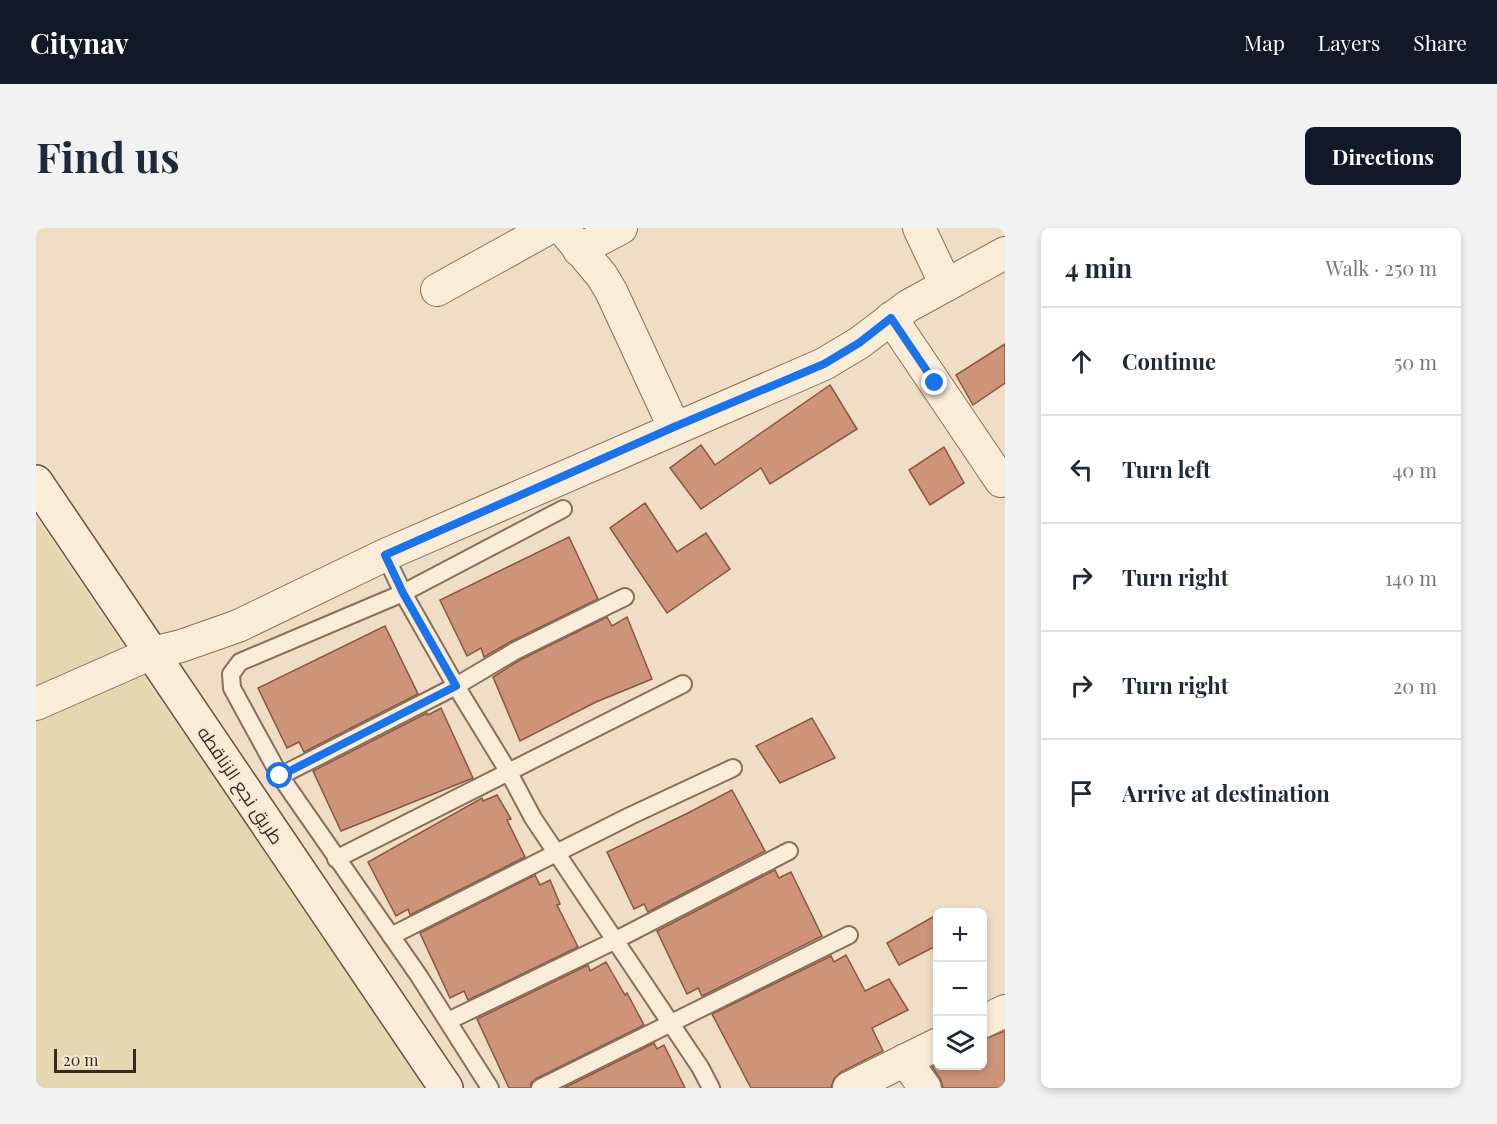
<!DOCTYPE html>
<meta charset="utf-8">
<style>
:root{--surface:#fff;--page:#f2f2f3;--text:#1f2937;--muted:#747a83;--line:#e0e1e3;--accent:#111827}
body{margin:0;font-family:"Playfair Display",Cairo,serif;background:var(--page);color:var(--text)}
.controls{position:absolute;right:18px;bottom:18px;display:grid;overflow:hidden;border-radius:9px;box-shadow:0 3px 9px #0003}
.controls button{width:54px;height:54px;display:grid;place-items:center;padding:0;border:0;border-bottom:2px solid var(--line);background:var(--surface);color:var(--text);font:30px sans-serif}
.scale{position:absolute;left:18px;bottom:15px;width:82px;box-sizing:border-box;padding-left:6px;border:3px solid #3a291f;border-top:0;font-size:16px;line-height:21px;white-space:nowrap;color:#3a291f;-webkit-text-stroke:4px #f6e9d4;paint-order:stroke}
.stop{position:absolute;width:18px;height:18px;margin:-14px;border:4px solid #1a73e8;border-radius:50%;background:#fff}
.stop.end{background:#1a73e8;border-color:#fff;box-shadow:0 2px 6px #0008}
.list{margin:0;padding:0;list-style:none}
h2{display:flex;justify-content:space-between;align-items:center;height:78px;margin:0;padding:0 24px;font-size:26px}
h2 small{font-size:20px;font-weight:400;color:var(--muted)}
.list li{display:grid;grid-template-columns:39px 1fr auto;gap:18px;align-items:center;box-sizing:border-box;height:108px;padding:0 24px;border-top:2px solid var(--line)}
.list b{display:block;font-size:22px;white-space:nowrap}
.list em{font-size:20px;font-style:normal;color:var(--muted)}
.icon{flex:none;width:33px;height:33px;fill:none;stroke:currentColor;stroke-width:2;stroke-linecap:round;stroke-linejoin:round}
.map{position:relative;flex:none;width:969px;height:860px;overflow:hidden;border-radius:9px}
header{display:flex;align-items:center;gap:36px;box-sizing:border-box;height:84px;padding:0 30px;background:var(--accent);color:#fff}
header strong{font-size:28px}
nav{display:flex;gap:33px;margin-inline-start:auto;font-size:21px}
.intro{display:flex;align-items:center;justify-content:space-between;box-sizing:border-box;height:144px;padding:0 36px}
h1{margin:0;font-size:42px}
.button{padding:15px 27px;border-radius:9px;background:var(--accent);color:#fff;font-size:21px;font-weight:700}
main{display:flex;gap:36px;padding:0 36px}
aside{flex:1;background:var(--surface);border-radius:9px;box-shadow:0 3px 9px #0003}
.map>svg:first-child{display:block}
.farmland{fill:#e5d7b2}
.building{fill:#ce947a;stroke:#8a5640;stroke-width:1.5}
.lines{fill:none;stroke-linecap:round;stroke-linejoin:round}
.lane-casing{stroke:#8a6f5a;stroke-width:20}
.street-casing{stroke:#8a6f5a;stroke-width:34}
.secondary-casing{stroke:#6c503d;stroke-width:36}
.lane{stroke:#f9ecd8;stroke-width:16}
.street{stroke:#f9ecd8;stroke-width:32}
.secondary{stroke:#f9ecd8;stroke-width:33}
.route{stroke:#1a73e8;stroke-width:8}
.labels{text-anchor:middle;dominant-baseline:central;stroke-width:4.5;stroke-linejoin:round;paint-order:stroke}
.street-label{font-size:18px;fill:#3a291f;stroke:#f6e9d4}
</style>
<header>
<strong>Citynav</strong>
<nav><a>Map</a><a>Layers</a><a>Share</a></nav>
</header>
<div class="intro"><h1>Find us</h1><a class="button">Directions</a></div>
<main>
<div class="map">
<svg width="969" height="860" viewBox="0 0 969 860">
<rect width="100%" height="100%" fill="#efdec5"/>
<!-- farmland -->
<path class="farmland" d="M 0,289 L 102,440 L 396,860 L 0,860 Z"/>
<!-- building -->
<g class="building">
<path d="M 969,116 L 969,155 L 937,177 L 920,147 Z"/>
<path d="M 794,157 L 821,201 L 734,256 L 725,240 L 665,281 L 634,240 L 665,217 L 679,237 Z"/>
<path d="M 908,219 L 928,255 L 894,277 L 873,242 Z"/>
<path d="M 609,275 L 641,324 L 670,305 L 694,341 L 631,385 L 574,300 Z"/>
<path d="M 533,309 L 562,371 L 474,414 L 448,429 L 445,420 L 431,428 L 404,372 Z"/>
<path d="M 571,389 L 576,398 L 591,389 L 616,451 L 560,474 L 484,513 L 457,449 L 484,432 Z"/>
<path d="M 349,398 L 382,466 L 268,524 L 263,514 L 251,520 L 222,460 Z"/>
<path d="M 405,480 L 437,550 L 305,603 L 277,543 L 391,485 L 392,487 Z"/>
<path d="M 776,490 L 799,530 L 744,555 L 720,518 Z"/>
<path d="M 696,562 L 729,623 L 612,684 L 608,676 L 598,681 L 571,624 L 652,585 Z"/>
<path d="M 461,567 L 475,591 L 471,592 L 489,629 L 374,687 L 372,681 L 360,688 L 332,634 L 446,570 L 447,573 Z"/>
<path d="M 739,642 L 743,650 L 755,644 L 786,708 L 666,768 L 662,760 L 651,766 L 621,703 Z"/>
<path d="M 499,647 L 504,657 L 514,652 L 524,676 L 521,677 L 542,719 L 432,772 L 428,763 L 414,770 L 384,705 Z"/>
<path d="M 902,686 L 902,717 L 863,737 L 851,715 Z"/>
<path d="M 810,727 L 829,763 L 853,751 L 872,782 L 836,800 L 847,823 L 805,844 L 798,851 L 795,860 L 715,860 L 676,786 L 795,728 L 798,734 Z"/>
<path d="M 570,734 L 589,767 L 591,765 L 608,797 L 499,851 L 495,855 L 494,860 L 473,860 L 441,791 L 552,737 L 554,743 Z"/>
<path d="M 969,803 L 969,860 L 907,860 L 904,850 L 896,839 L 902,836 L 946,837 L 946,812 Z"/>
<path d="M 618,815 L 621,821 L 628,817 L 649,860 L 528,860 Z"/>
</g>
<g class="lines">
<defs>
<g id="lane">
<path d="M 349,327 L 367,365 L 420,458 L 472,543 L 497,590 L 664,839 L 675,860"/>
<path d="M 244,548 L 420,458 L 479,423 L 589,369"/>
<path d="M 300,631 L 647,456"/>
<path d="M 355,708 L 594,588 L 697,540"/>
<path d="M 412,793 L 578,713 L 753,623"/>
<path d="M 454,860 L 383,748 L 244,548 L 196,460 L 195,446 L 204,434 L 367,365 L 527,281"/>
<path d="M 504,860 L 813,707"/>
</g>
<g id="street">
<path d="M 526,0 L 566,48 L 575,63 L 638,199"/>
<path d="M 883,0 L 910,57"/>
<path d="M 543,22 L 585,0"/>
<path d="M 401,62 L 513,0"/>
<path d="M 855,90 L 965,253"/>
<path d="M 0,476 L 116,425 L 145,418 L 202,398 L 349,327 L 788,136 L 823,115 L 872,78 L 969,25"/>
<path d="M 946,794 L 969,783"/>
<path d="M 869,832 L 889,860"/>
<path d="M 813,860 L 902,816"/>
</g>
<path id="secondary" d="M 0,254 L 410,860"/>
</defs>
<!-- lane casing -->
<use href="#lane" class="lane-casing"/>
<!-- street casing -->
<use href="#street" class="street-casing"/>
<!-- secondary casing -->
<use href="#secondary" class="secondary-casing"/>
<!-- lane -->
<use href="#lane" class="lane"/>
<!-- street -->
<use href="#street" class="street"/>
<!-- secondary -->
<use href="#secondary" class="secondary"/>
</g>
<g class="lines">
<!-- route -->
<path class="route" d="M 244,548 L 420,458 L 367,365 L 349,327 L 638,199 L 788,136 L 823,115 L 855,90 L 899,155"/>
</g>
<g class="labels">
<!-- street labels -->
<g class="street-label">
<text transform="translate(205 557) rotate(56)">طريق نجع الزناقطه</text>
</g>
</g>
</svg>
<div class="controls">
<button>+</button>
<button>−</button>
<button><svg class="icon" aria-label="layers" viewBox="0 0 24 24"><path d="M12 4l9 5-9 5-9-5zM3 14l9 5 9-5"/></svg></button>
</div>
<div class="scale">20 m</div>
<div class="stop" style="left:244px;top:548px"></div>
<div class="stop end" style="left:899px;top:155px"></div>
</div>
<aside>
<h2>4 min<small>Walk · 250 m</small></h2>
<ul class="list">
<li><svg class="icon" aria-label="ahead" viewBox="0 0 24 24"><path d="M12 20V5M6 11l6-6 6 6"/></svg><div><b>Continue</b></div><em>50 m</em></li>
<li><svg class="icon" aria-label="left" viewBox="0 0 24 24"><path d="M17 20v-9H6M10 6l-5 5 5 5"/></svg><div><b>Turn left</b></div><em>40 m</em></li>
<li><svg class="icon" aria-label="right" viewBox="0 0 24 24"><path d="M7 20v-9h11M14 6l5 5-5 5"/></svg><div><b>Turn right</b></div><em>140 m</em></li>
<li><svg class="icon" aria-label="right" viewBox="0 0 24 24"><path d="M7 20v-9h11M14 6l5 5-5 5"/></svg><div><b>Turn right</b></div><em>20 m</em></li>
<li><svg class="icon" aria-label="arrive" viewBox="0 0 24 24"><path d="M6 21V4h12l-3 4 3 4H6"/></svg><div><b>Arrive at destination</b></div></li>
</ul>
</aside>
</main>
